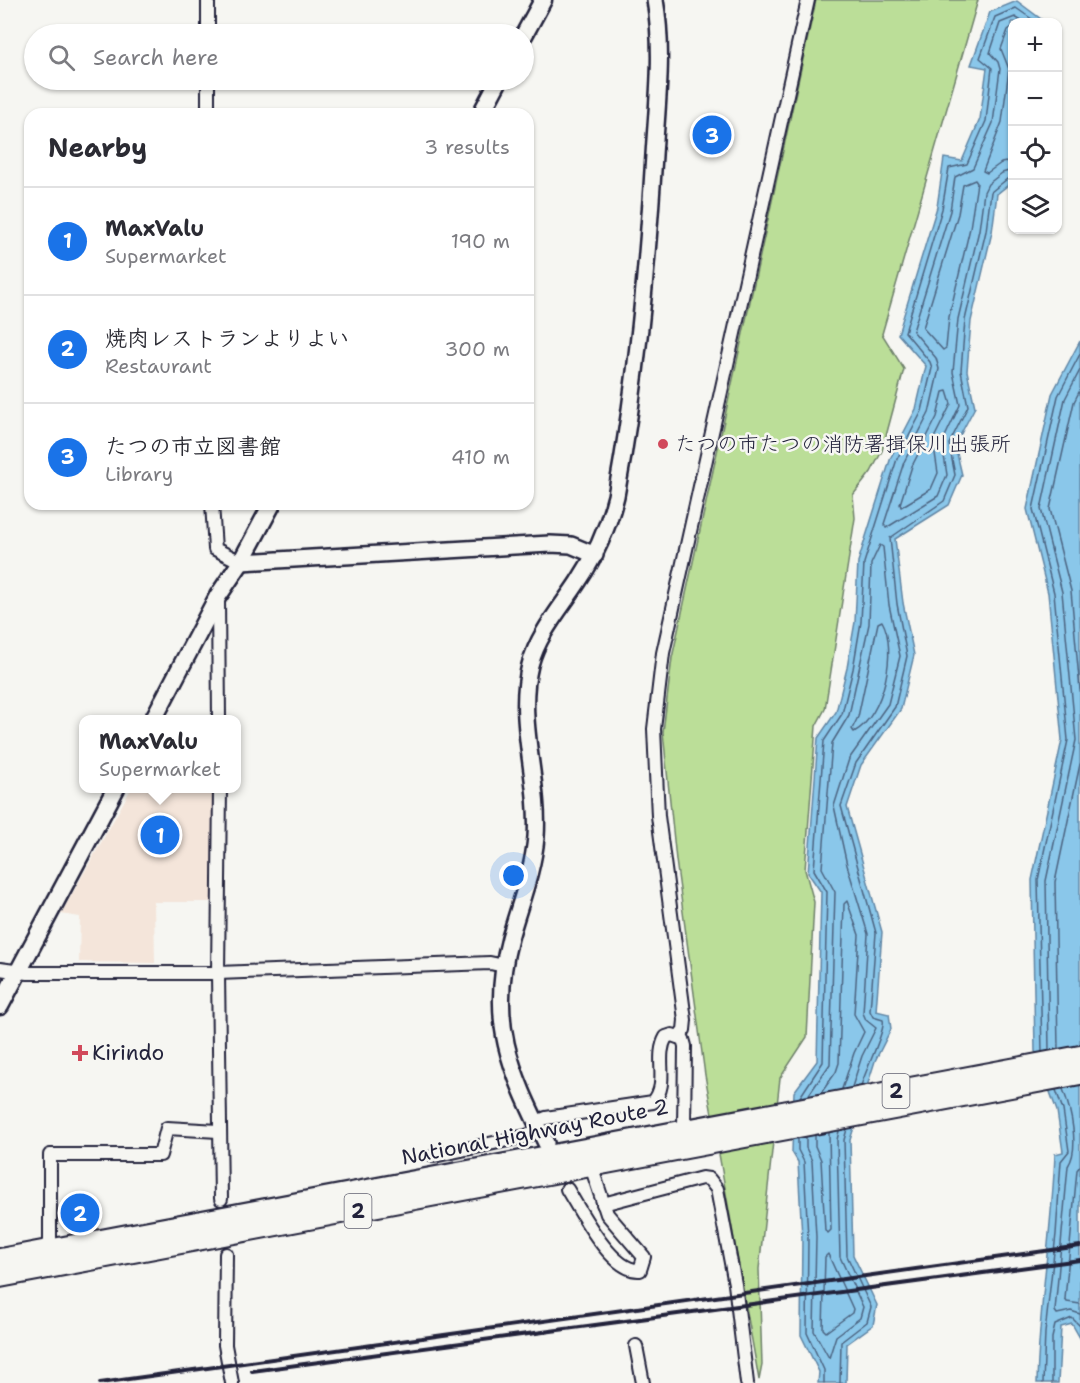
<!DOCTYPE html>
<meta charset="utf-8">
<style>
:root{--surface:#fff;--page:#f7f7f7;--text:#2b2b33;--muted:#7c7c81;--line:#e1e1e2;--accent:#1a73e8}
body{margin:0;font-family:"Shantell Sans","Klee One",sans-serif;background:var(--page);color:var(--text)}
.controls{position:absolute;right:18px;top:18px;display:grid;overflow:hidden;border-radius:12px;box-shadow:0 2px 4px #0004}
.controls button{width:54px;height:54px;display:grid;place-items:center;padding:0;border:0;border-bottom:2px solid var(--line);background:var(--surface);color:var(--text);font:30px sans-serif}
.you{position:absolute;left:514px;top:876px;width:21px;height:21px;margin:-15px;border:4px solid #fff;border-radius:50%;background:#1a73e8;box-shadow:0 0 0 9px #1a73e833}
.badge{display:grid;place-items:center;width:39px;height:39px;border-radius:50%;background:var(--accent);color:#fff;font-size:20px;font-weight:700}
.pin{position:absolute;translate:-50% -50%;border:3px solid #fff;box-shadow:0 2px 6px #0006}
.popup{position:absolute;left:79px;top:715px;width:162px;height:78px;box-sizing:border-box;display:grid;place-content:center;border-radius:12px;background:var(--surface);filter:drop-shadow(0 2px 4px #0005);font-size:20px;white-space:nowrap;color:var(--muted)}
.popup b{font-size:22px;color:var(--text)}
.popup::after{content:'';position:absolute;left:50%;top:100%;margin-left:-12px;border:12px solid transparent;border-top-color:var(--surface)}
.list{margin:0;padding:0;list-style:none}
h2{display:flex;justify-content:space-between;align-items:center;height:78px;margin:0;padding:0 24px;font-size:26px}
h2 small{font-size:20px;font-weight:400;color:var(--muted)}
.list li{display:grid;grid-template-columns:39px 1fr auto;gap:18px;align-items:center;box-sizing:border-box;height:108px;padding:0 24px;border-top:2px solid var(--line)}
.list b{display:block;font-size:22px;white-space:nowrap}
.list p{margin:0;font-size:20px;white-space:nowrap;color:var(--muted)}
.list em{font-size:20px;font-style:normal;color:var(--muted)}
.icon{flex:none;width:33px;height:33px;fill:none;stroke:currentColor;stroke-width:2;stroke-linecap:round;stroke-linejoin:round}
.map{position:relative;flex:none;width:1080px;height:1383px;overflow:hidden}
.search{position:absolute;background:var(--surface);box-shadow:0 2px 4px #0004;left:24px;top:24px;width:510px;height:66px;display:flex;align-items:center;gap:15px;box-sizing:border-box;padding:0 21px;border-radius:33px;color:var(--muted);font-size:22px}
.panel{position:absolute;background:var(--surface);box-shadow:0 2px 4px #0004;left:24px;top:108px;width:510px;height:402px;border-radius:18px}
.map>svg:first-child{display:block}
.built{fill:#f4e5da}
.green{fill:#bbde98;stroke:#6e806a;stroke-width:1.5}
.water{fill:#8ac7ea;stroke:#6085a4;stroke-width:1.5}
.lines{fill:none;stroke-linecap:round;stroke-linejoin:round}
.shore{stroke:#4c6481;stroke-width:1.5}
.minor-casing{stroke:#22223b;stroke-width:16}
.tertiary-casing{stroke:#22223b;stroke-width:20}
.secondary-casing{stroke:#22223b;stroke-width:21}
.trunk-casing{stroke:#22223b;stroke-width:24}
.minor{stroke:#f6f6f2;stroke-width:12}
.tertiary{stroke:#f6f6f2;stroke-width:15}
.secondary{stroke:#f6f6f2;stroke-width:16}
.trunk{stroke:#f6f6f2;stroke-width:20}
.rail{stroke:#22223b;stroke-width:4}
.poi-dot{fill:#d1495b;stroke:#f6f6f2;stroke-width:2}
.labels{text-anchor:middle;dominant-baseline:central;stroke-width:5;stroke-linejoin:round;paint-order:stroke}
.shield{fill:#f6f6f2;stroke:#626272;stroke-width:1.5}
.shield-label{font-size:20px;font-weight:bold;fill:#22223b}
.poi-label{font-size:21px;fill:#22223b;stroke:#f6f6f2;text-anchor:start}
.street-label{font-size:21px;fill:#22223b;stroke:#f6f6f2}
</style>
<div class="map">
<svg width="1080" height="1383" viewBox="0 0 1080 1383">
<rect width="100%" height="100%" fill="#f6f6f2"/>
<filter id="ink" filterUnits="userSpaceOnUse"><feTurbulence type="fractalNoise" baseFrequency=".0167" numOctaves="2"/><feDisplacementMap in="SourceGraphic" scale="12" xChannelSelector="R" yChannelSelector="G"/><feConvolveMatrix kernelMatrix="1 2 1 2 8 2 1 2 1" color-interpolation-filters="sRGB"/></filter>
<g filter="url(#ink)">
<!-- built -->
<path class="built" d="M 131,789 L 215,789 L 214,902 L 154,902 L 155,963 L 79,962 L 80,917 L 61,914 Z"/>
<!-- green -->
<path class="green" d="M 816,0 L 978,0 L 882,334 L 904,369 L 882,451 L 871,472 L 853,495 L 855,518 L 825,709 L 816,726 L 805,870 L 814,902 L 807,1037 L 780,1078 L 759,1269 L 762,1365 L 759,1380 L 705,1075 L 676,860 L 663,732 L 672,658 Z"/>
<!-- water -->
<g class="water">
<path d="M 1017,1 L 1045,22 L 1012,22 L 1012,182 L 997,194 L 992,232 L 971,321 L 967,371 L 975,407 L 955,445 L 962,475 L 949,505 L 895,539 L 903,603 L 914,655 L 901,709 L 861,765 L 847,807 L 882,932 L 876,1011 L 889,1014 L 891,1029 L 875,1061 L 850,1140 L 853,1255 L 877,1305 L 873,1325 L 847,1344 L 846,1383 L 818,1383 L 819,1372 L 801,1335 L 802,1238 L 798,1162 L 792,1152 L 794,1092 L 817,1061 L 821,892 L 808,873 L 818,738 L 836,712 L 847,668 L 855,622 L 858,562 L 891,457 L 916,409 L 926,366 L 898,334 L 937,207 L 944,158 L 962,161 L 980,119 L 987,68 L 971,65 L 990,12 Z"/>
<path d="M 1080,341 L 1080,1338 L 1072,1324 L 1061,1327 L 1058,1383 L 1037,1383 C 1039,1306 1052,1230 1055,1154 L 1063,1152 L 1057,1111 L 1035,1051 L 1032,880 L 1062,740 L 1048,593 L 1027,509 L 1052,394 Z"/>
</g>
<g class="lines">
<!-- shore -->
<g class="shore">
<path d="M 1012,27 L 1008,30 L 1001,49 L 1009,69 L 1002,122 L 983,171 L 987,173 L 1001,163 L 1012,161"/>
<path d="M 1012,170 L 1002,173 L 988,184 L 984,192 L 979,230 L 958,319 L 953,372 L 960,405 L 942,443 L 947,475 L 938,496 L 886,528 L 884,524 L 904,462 L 929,413 L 939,369 L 936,358 L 913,331 L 950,211 L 955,177 L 973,168 L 993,123 L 1000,69 L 998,62 L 990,53 L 1000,23 L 1015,17 L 1023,22"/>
<path d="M 975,180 L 977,183 L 970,228 L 949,317 L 946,348 L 943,350 L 923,328 L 958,214 L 963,185 Z"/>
<path d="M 1080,390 L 1074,402 L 1050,509 L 1071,591 L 1080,690"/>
<path d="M 947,391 L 951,404 L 933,440 L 938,473 L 931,489 L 901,507 L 900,504 L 912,466 L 937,417 L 943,392 Z"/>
<path d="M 882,621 C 898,649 884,716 854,732 L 852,729 L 858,717 L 878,623 Z"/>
<path d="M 1058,1049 L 1055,882 L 1080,764"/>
<path d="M 1049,1050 L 1046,881 L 1076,740 L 1062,592 L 1041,509 L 1065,399 L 1080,370"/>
<path d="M 1042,1052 L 1038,880 L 1068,740 L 1054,593 L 1033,509 L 1058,396 L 1080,354"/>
<path d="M 861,1086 C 865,1071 886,1030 883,1020 L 873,1017 L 870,1011 L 876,933 L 841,806 L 856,763 L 895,707 L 907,656 L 897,604 L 890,538 L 944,501 L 955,475 L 949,444 L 968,406 L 961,371 L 965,320 L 986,231 L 991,192 L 1007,179 L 1012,178"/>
<path d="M 1063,1089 C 1071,1110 1080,1148 1068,1166 L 1055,1311 L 1057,1314 L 1071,1311 L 1080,1314"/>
<path d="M 821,1093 L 836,1072 L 839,1063 L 844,904 L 847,901 L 859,935 L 854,1014 L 864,1032 L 854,1053 L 842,1089"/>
<path d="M 808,1096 L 830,1064 L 835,892 L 822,868 L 832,743 L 849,715 L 869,624 L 871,564 L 880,545 L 883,547 L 889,605 L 900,656 L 888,704 L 849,759 L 834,806 L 847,865 L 868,934 L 863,1013 L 866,1020 L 876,1028 L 862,1056 L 852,1087"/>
<path d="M 800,1097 L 823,1062 L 827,892 L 814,870 L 824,741 L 842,714 L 853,669 L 861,622 L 864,563 L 897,459 L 922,411 L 932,368 L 930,362 L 905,332 L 942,209 L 949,168 L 967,164 L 986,121 L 992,68 L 980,58 L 995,17 L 1016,8 L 1036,22"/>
<path d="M 815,1135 L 815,1146 L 821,1160 L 825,1231 L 828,1233 L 831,1230 L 829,1133"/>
<path d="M 806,1137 L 806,1148 L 812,1161 L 816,1237 L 814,1331 L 829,1358 L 836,1336 L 860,1318 L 863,1307 L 840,1257 L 837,1140 L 839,1131"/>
<path d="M 798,1138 L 798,1150 L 804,1162 L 808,1238 L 807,1333 L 824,1370 L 824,1383"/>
<path d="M 1080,1166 L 1077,1170 L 1065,1299 L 1067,1302 L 1080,1304"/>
<path d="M 828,1254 L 853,1309 L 852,1313 L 826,1332 L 823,1329 L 825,1257 Z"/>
<path d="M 840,1383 L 841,1342 L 867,1322 L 871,1307 L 847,1256 L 844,1140 L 847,1129"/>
<path d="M 1043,1383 L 1045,1333 L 1056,1234 L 1061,1161 L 1069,1151 L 1063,1110 L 1056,1090"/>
<path d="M 1052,1383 L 1052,1338 L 1055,1325 L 1072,1318 L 1080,1326"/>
</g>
<defs>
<g id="minor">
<path d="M 208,0 L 208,34"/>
<path d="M 208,80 L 208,114"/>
<path d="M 212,504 L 215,549 L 241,562"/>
<path d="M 218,598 L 219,720"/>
<path d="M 220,788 L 218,973 L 221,1199"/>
<path d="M 0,969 L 28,973 L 218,973 L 490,963 L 504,966"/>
<path d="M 679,1036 L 684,1030 L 685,1020 L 658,816 L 654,729 L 663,653 L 808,0"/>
<path d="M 536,1122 L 546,1118 L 653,1102 C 670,1083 654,1058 666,1037 L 672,1035 L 683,1039 L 685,1046 L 684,1129"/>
<path d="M 434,1156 L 526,1136 L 540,1130"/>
<path d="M 567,1189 C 580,1210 612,1273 640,1270 L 644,1257 L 607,1214 L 591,1166"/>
<path d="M 603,1204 L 702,1178 L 709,1179 L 717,1189 L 735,1284 L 747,1383"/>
<path d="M 50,1249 L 50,1155 L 160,1155 L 167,1128 L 218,1131"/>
<path d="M 226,1254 L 225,1345 L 232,1383"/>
<path d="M 636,1346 L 643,1383"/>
</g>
<g id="tertiary">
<path d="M 241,562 L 550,544 L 571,545 L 595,555"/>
<path d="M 546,1143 C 510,1069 488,1022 510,938 C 519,905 533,872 536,837 C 540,780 516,721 530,665 C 538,634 561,608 578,582 C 596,555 608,528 616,496 C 637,383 647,269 654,155 C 657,104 664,51 655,0"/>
</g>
<g id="secondary">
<path d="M 524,35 L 543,0"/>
<path d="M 481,114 L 499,80"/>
<path d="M 153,720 L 218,596 L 241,562 L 272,504"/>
<path d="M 0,1006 L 116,788"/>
</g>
<g id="trunk">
<path d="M 0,1259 L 1080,1056"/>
<path d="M 0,1277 L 1080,1074"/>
</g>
</defs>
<!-- minor casing -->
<use href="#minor" class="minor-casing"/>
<!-- tertiary casing -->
<use href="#tertiary" class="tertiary-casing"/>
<!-- secondary casing -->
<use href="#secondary" class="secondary-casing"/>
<!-- trunk casing -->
<use href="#trunk" class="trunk-casing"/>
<!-- minor -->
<use href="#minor" class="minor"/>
<!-- tertiary -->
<use href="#tertiary" class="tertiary"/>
<!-- secondary -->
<use href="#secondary" class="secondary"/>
<!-- trunk -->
<use href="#trunk" class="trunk"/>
<!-- rail -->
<g class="rail">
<path d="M 252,1371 L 1080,1260"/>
<path d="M 100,1383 L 1080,1246"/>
</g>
</g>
</g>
<!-- markers -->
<g class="poi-dot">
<circle cx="663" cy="444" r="6"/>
<path d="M77 1044h6v6h6v6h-6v6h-6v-6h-6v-6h6z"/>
</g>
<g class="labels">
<!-- shield labels -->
<g class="shield">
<rect x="882.5" y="1074" width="27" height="34" rx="4.5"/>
<rect x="344.5" y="1194" width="27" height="34" rx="4.5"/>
</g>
<g class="shield-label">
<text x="896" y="1091">2</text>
<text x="358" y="1211">2</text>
</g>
<!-- poi labels -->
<g class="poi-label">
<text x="675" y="444">たつの市たつの消防署揖保川出張所</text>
<text x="92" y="1053">Kirindo</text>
</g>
<!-- street labels -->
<g class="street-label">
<text transform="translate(535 1132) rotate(-11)">National Highway Route 2</text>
</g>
</g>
</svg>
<div class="controls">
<button>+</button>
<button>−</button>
<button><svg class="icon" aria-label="locate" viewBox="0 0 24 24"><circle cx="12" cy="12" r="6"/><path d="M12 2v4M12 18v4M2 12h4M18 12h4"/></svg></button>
<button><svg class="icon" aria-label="layers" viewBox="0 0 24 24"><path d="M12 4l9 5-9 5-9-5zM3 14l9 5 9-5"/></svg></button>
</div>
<div class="you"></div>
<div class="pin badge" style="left:160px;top:835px">1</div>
<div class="popup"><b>MaxValu</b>Supermarket</div>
<div class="pin badge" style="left:80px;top:1213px">2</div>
<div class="pin badge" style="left:712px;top:135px">3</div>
<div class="search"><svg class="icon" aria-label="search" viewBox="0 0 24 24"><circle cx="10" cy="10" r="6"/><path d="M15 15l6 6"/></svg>Search here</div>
<section class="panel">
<h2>Nearby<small>3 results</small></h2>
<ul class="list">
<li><span class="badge">1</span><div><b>MaxValu</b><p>Supermarket</p></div><em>190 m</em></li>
<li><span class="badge">2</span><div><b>焼肉レストランよりよい</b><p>Restaurant</p></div><em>300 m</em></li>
<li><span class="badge">3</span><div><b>たつの市立図書館</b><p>Library</p></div><em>410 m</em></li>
</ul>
</section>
</div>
